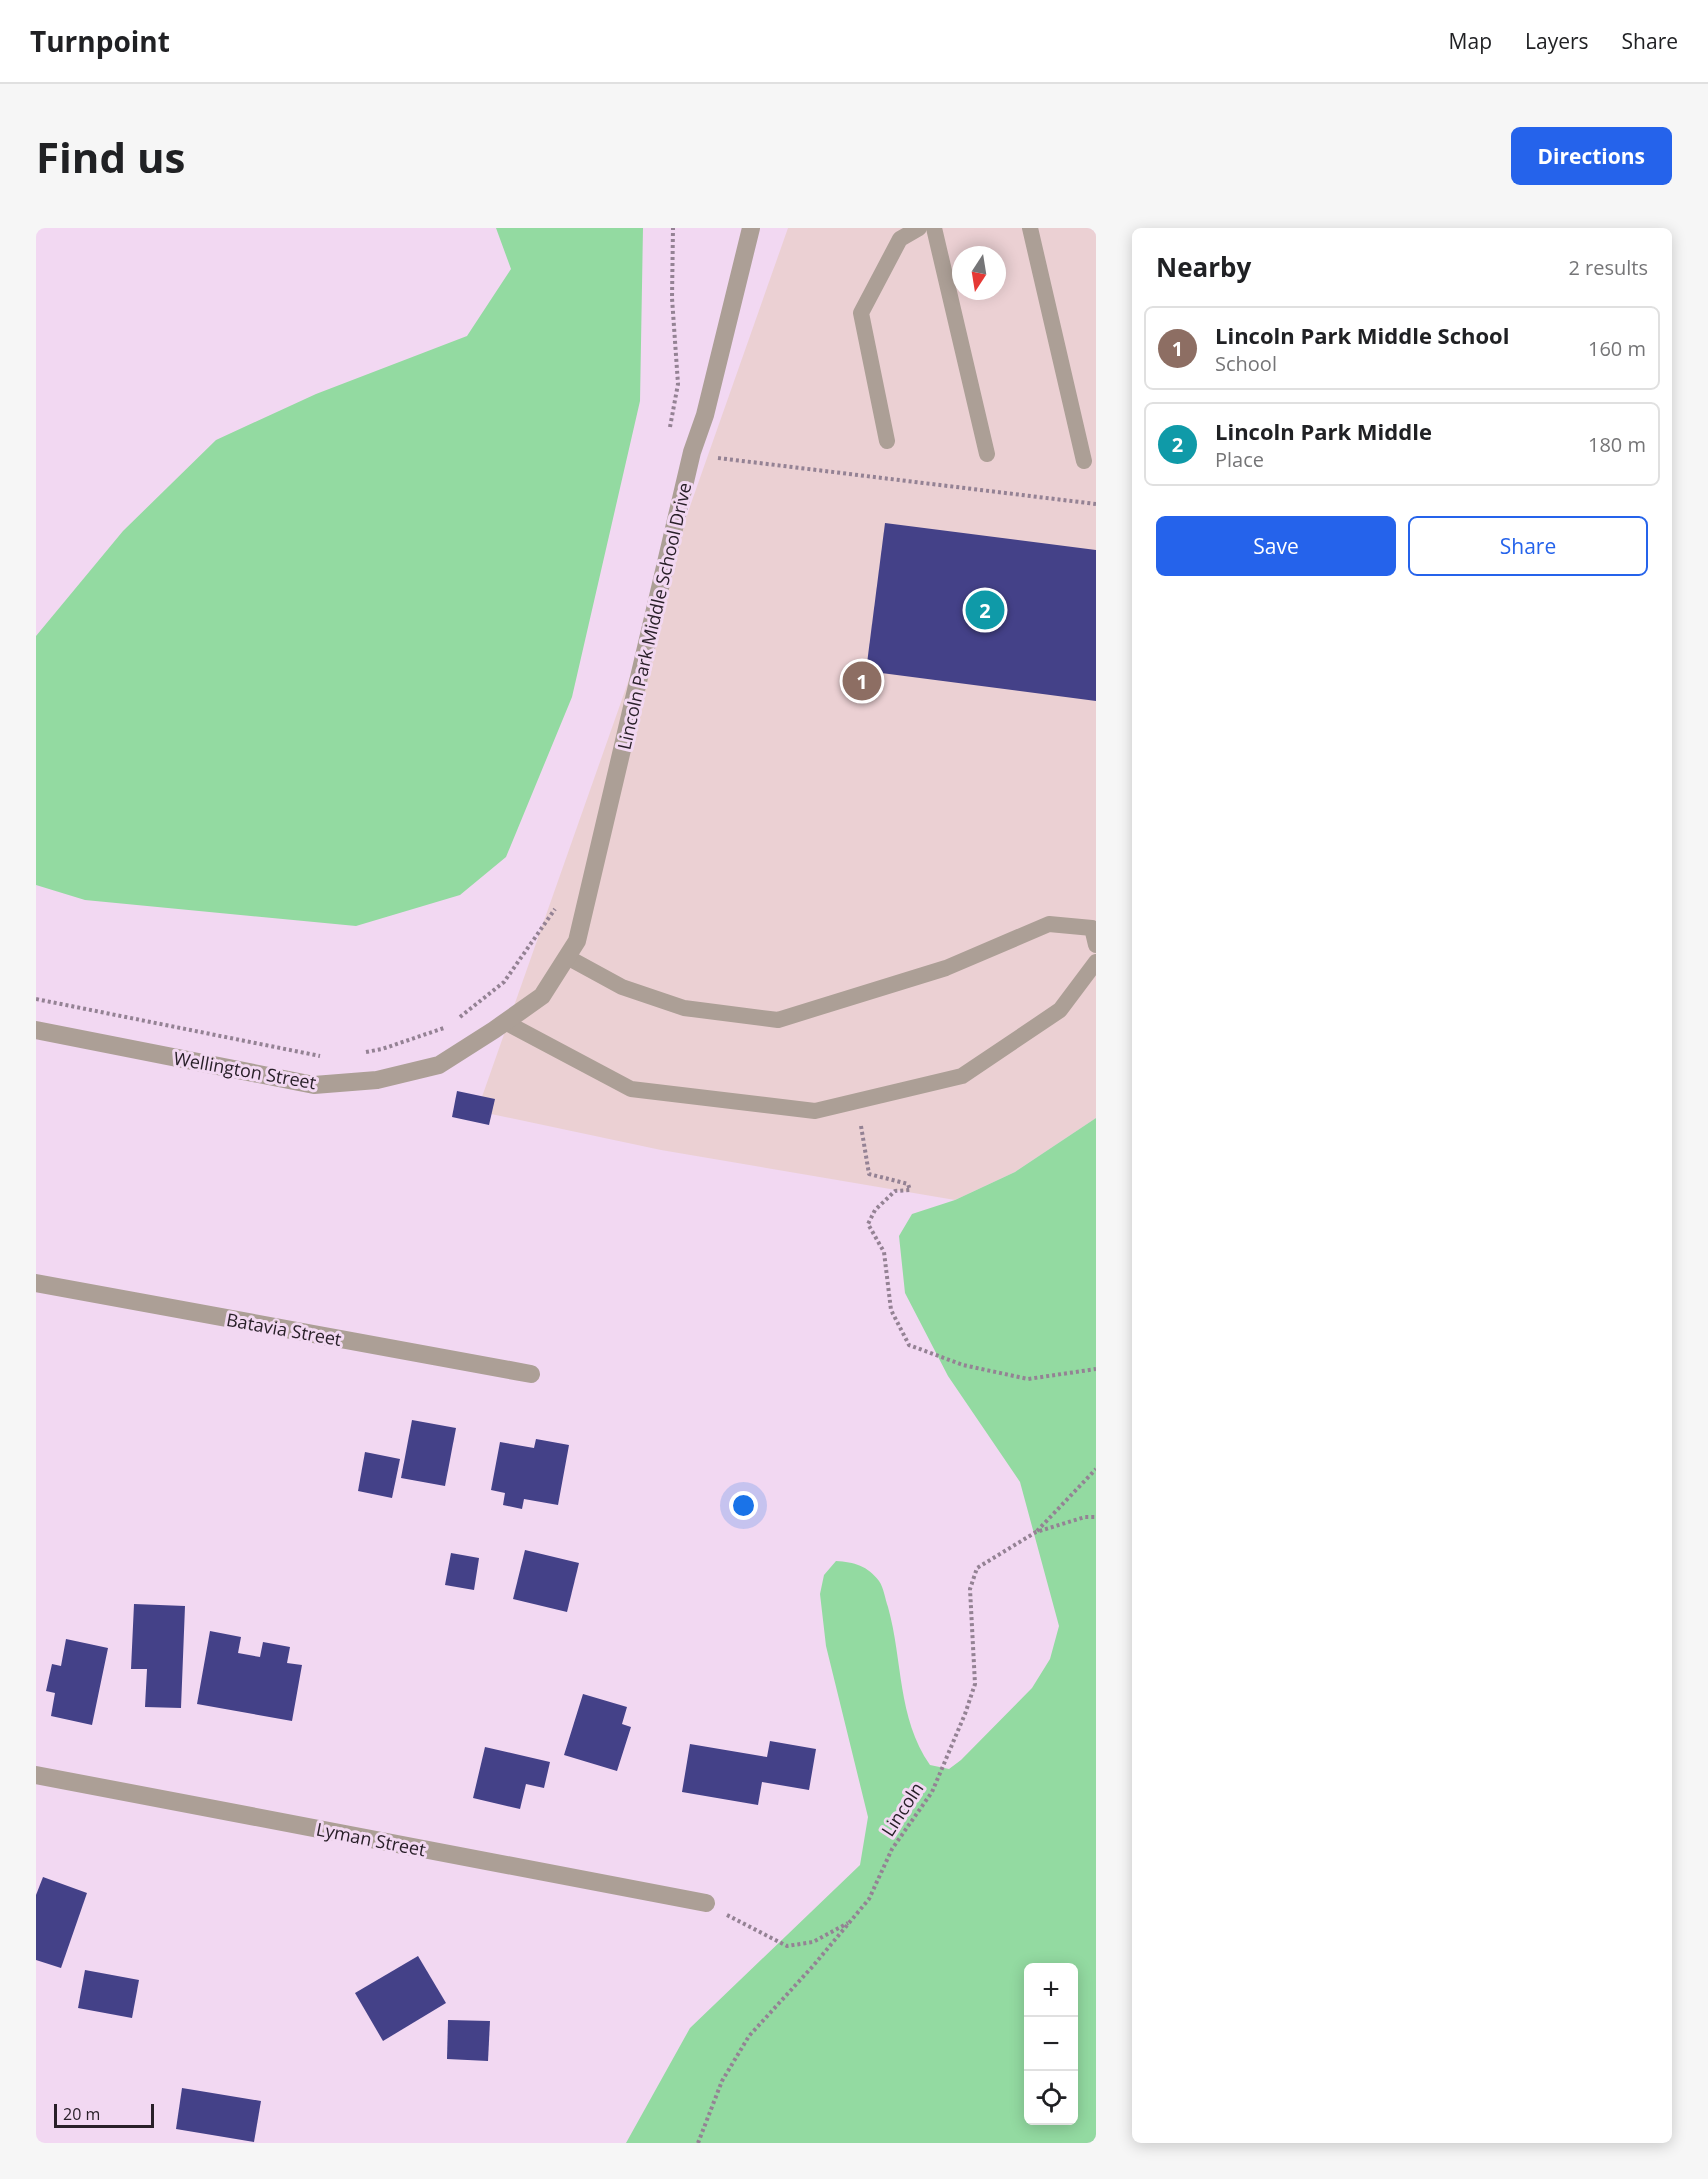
<!DOCTYPE html>
<meta charset="utf-8">
<style>
:root{--surface:#fff;--page:#f6f6f6;--text:#202124;--muted:#757577;--line:#e0e0e0;--accent:#2563eb}
body{margin:0;font-family:"Open Sans",sans-serif;background:var(--page);color:var(--text)}
.controls{position:absolute;right:18px;bottom:18px;display:grid;overflow:hidden;border-radius:9px;box-shadow:0 3px 15px #0003}
.controls button{width:54px;height:54px;display:grid;place-items:center;padding:0;border:0;border-bottom:2px solid var(--line);background:var(--surface);color:var(--text);font:30px sans-serif}
.compass{position:absolute;left:916px;top:18px;width:54px;height:54px;border-radius:50%;background:var(--surface);box-shadow:0 3px 15px #0003;rotate:192deg}
.scale{position:absolute;left:18px;bottom:15px;width:100px;box-sizing:border-box;padding-left:6px;border:3px solid #292029;border-top:0;font-size:16px;line-height:21px;white-space:nowrap;color:#292029;-webkit-text-stroke:4px #f2d8f2;paint-order:stroke}
.you{position:absolute;left:708px;top:1278px;width:21px;height:21px;margin:-15px;border:4px solid #fff;border-radius:50%;background:#1a73e8;box-shadow:0 0 0 9px #1a73e833}
.badge{display:grid;place-items:center;width:39px;height:39px;border-radius:50%;background:var(--accent);color:#fff;font-size:20px;font-weight:700}
.pin{position:absolute;translate:-50% -50%;border:3px solid #fff;box-shadow:0 2px 6px #0006}
.list{margin:0;padding:0;list-style:none}
h2{display:flex;justify-content:space-between;align-items:center;height:78px;margin:0;padding:0 24px;font-size:26px}
h2 small{font-size:20px;font-weight:400;color:var(--muted)}
.list li{display:grid;grid-template-columns:39px 1fr auto;gap:18px;align-items:center;box-sizing:border-box;height:84px;margin:0 12px 12px;padding:0 12px;border:2px solid var(--line);border-radius:9px}
.list b{display:block;font-size:22px;white-space:nowrap}
.list p{margin:0;font-size:20px;white-space:nowrap;color:var(--muted)}
.list em{font-size:20px;font-style:normal;color:var(--muted)}
.actions{display:flex;gap:12px;padding:18px 24px}
.actions a{flex:1;padding:14px 0;border:2px solid var(--accent);border-radius:9px;text-align:center;font-size:21px;color:var(--accent)}
.actions .main{background:var(--accent);color:#fff}
.icon{flex:none;width:33px;height:33px;fill:none;stroke:currentColor;stroke-width:2;stroke-linecap:round;stroke-linejoin:round}
.map{position:relative;flex:none;width:1060px;height:1915px;overflow:hidden;border-radius:9px}
header{display:flex;align-items:center;gap:36px;box-sizing:border-box;height:84px;padding:0 30px;background:var(--surface);border-bottom:2px solid var(--line)}
header strong{font-size:28px}
nav{display:flex;gap:33px;margin-inline-start:auto;font-size:21px}
.intro{display:flex;align-items:center;justify-content:space-between;box-sizing:border-box;height:144px;padding:0 36px}
h1{margin:0;font-size:42px}
.button{padding:15px 27px;border-radius:9px;background:var(--accent);color:#fff;font-size:21px;font-weight:700}
main{display:flex;gap:36px;padding:0 36px}
aside{flex:1;background:var(--surface);border-radius:9px;box-shadow:0 3px 15px #0003}
.map>svg:first-child{display:block}
.education{fill:#ebd0d3;fill-rule:evenodd}
.green{fill:#93daa1;fill-rule:evenodd}
.building{fill:#444188}
.lines{fill:none;stroke-linecap:round;stroke-linejoin:round}
.path{stroke:#948294;stroke-width:4;stroke-dasharray:3 3;stroke-linecap:butt}
.service{stroke:#ac9f96;stroke-width:16}
.minor{stroke:#ac9f96;stroke-width:18}
.labels{text-anchor:middle;dominant-baseline:central;stroke-width:6;stroke-linejoin:round;paint-order:stroke}
.street-label{font-size:18px;fill:#292029;stroke:#f2d8f2}
</style>
<header>
<strong>Turnpoint</strong>
<nav><a>Map</a><a>Layers</a><a>Share</a></nav>
</header>
<div class="intro"><h1>Find us</h1><a class="button">Directions</a></div>
<main>
<div class="map">
<svg width="1060" height="1915" viewBox="0 0 1060 1915">
<rect width="100%" height="100%" fill="#f2d8f2"/>
<!-- education -->
<path class="education" d="M 752,0 L 1060,0 L 1060,890 L 979,944 L 919,972 L 625,922 L 441,883 ZM 925,27 L 961,27 L 961,63 L 925,63 Z"/>
<!-- green -->
<g class="green">
<path d="M 460,0 L 607,0 L 604,173 L 536,469 L 470,629 L 424,667 L 320,698 L 49,672 L 0,657 L 0,408 L 87,303 L 180,212 L 280,166 L 431,108 L 475,41 Z"/>
<path d="M 1060,890 L 1060,1915 L 590,1915 L 654,1800 L 824,1637 L 832,1589 L 790,1418 L 784,1366 L 788,1347 L 800,1333 C 818,1334 832,1338 843,1353 C 848,1360 849,1371 852,1379 C 867,1433 861,1489 894,1537 L 913,1541 L 925,1532 L 996,1460 L 1014,1431 L 1023,1398 L 984,1254 L 912,1148 L 869,1065 L 863,1008 L 876,986 L 919,972 L 979,944 ZM 993,1740 L 1038,1740 L 1038,1892 L 993,1892 Z"/>
</g>
<!-- building -->
<g class="building">
<path d="M 849,295 L 1060,322 L 1060,473 L 830,443 Z"/>
<path d="M 421,863 L 459,871 L 453,897 L 416,889 Z"/>
<path d="M 376,1192 L 420,1200 L 409,1258 L 365,1250 Z"/>
<path d="M 500,1211 L 533,1217 L 522,1277 L 488,1271 L 486,1281 L 467,1277 L 469,1265 L 455,1262 L 464,1214 L 498,1220 Z"/>
<path d="M 329,1224 L 364,1231 L 356,1270 L 322,1263 Z"/>
<path d="M 489,1322 L 543,1335 L 531,1384 L 477,1371 Z"/>
<path d="M 415,1325 L 443,1330 L 438,1362 L 409,1357 Z"/>
<path d="M 98,1376 L 149,1378 L 145,1480 L 109,1479 L 111,1441 L 95,1441 Z"/>
<path d="M 174,1403 L 205,1409 L 202,1425 L 224,1429 L 227,1414 L 254,1419 L 251,1435 L 266,1437 L 256,1493 L 161,1476 Z"/>
<path d="M 30,1411 L 72,1420 L 56,1497 L 15,1488 L 19,1465 L 10,1463 L 16,1436 L 25,1438 Z"/>
<path d="M 547,1466 L 591,1479 L 586,1496 L 595,1499 L 581,1543 L 528,1527 Z"/>
<path d="M 734,1513 L 780,1521 L 773,1562 L 726,1554 L 722,1577 L 646,1564 L 654,1516 L 731,1529 Z"/>
<path d="M 449,1519 L 514,1534 L 508,1560 L 490,1556 L 484,1581 L 437,1570 Z"/>
<path d="M 7,1649 L 51,1665 L 25,1740 L 0,1732 L 0,1667 Z"/>
<path d="M 382,1728 L 410,1775 L 347,1813 L 319,1765 Z"/>
<path d="M 49,1742 L 103,1752 L 96,1790 L 42,1780 Z"/>
<path d="M 412,1792 L 454,1793 L 452,1833 L 411,1831 Z"/>
<path d="M 146,1860 L 225,1873 L 218,1914 L 140,1901 Z"/>
</g>
<g class="lines">
<!-- path -->
<g class="path">
<path d="M 634,199 L 642,156 L 636,70 L 637,0"/>
<path d="M 682,230 L 1060,276"/>
<path d="M 0,771 L 284,828"/>
<path d="M 424,789 L 468,754 L 519,681"/>
<path d="M 330,824 L 346,821 L 408,800"/>
<path d="M 825,898 L 833,946 L 872,956 L 874,962 L 859,963 L 839,982 L 832,996 L 848,1024 L 855,1082 L 873,1117 L 927,1137 L 992,1151 L 1060,1141"/>
<path d="M 1001,1303 L 1060,1241"/>
<path d="M 691,1687 L 751,1718 L 777,1714 L 812,1695"/>
<path d="M 662,1915 L 686,1853 L 713,1808 L 777,1738 L 833,1671 L 856,1621 L 896,1564 L 929,1486 L 939,1456 L 934,1361 L 941,1340 L 1000,1304 L 1049,1289 L 1060,1289"/>
</g>
<!-- service -->
<g class="service">
<path d="M 898,0 L 951,226"/>
<path d="M 994,0 L 1048,233"/>
<path d="M 851,213 L 825,85 L 864,11 L 883,0"/>
<path d="M 531,729 L 586,759 L 648,780 L 742,792 L 910,740 L 1013,696 L 1056,700 L 1060,717"/>
<path d="M 469,794 L 595,861 L 779,883 L 926,848 L 1024,782 L 1060,734"/>
</g>
<!-- minor -->
<g class="minor">
<path d="M 0,802 L 278,857 L 341,852 L 403,837 L 458,802 L 506,768 L 541,713 L 656,224 L 669,187 L 715,0"/>
<path d="M 0,1055 L 495,1146"/>
<path d="M 0,1547 L 670,1675"/>
</g>
</g>
<g class="labels">
<!-- street labels -->
<g class="street-label">
<text transform="translate(618 388) rotate(-77)">Lincoln Park Middle School Drive</text>
<text transform="translate(209 842) rotate(10)">Wellington Street</text>
<text transform="translate(248 1101) rotate(10)">Batavia Street</text>
<text transform="translate(866 1581) rotate(-57)">Lincoln</text>
<text transform="translate(335 1611) rotate(11)">Lyman Street</text>
</g>
</g>
</svg>
<div class="controls">
<button>+</button>
<button>−</button>
<button><svg class="icon" aria-label="locate" viewBox="0 0 24 24"><circle cx="12" cy="12" r="6"/><path d="M12 2v4M12 18v4M2 12h4M18 12h4"/></svg></button>
</div>
<svg class="compass" viewBox="-18 -18 36 36"><path d="M0-13l5 13h-10z" fill="#e53935"/><path d="M0 13l5-13h-10z" fill="#757577"/></svg>
<div class="scale">20 m</div>
<div class="you"></div>
<div class="pin badge" style="left:826px;top:453px;background:#8d6e63">1</div>
<div class="pin badge" style="left:949px;top:382px;background:#0f9aa8">2</div>
</div>
<aside>
<h2>Nearby<small>2 results</small></h2>
<ul class="list">
<li><span class="badge" style="background:#8d6e63">1</span><div><b>Lincoln Park Middle School</b><p>School</p></div><em>160 m</em></li>
<li><span class="badge" style="background:#0f9aa8">2</span><div><b>Lincoln Park Middle</b><p>Place</p></div><em>180 m</em></li>
</ul>
<div class="actions"><a class="main">Save</a><a>Share</a></div>
</aside>
</main>
